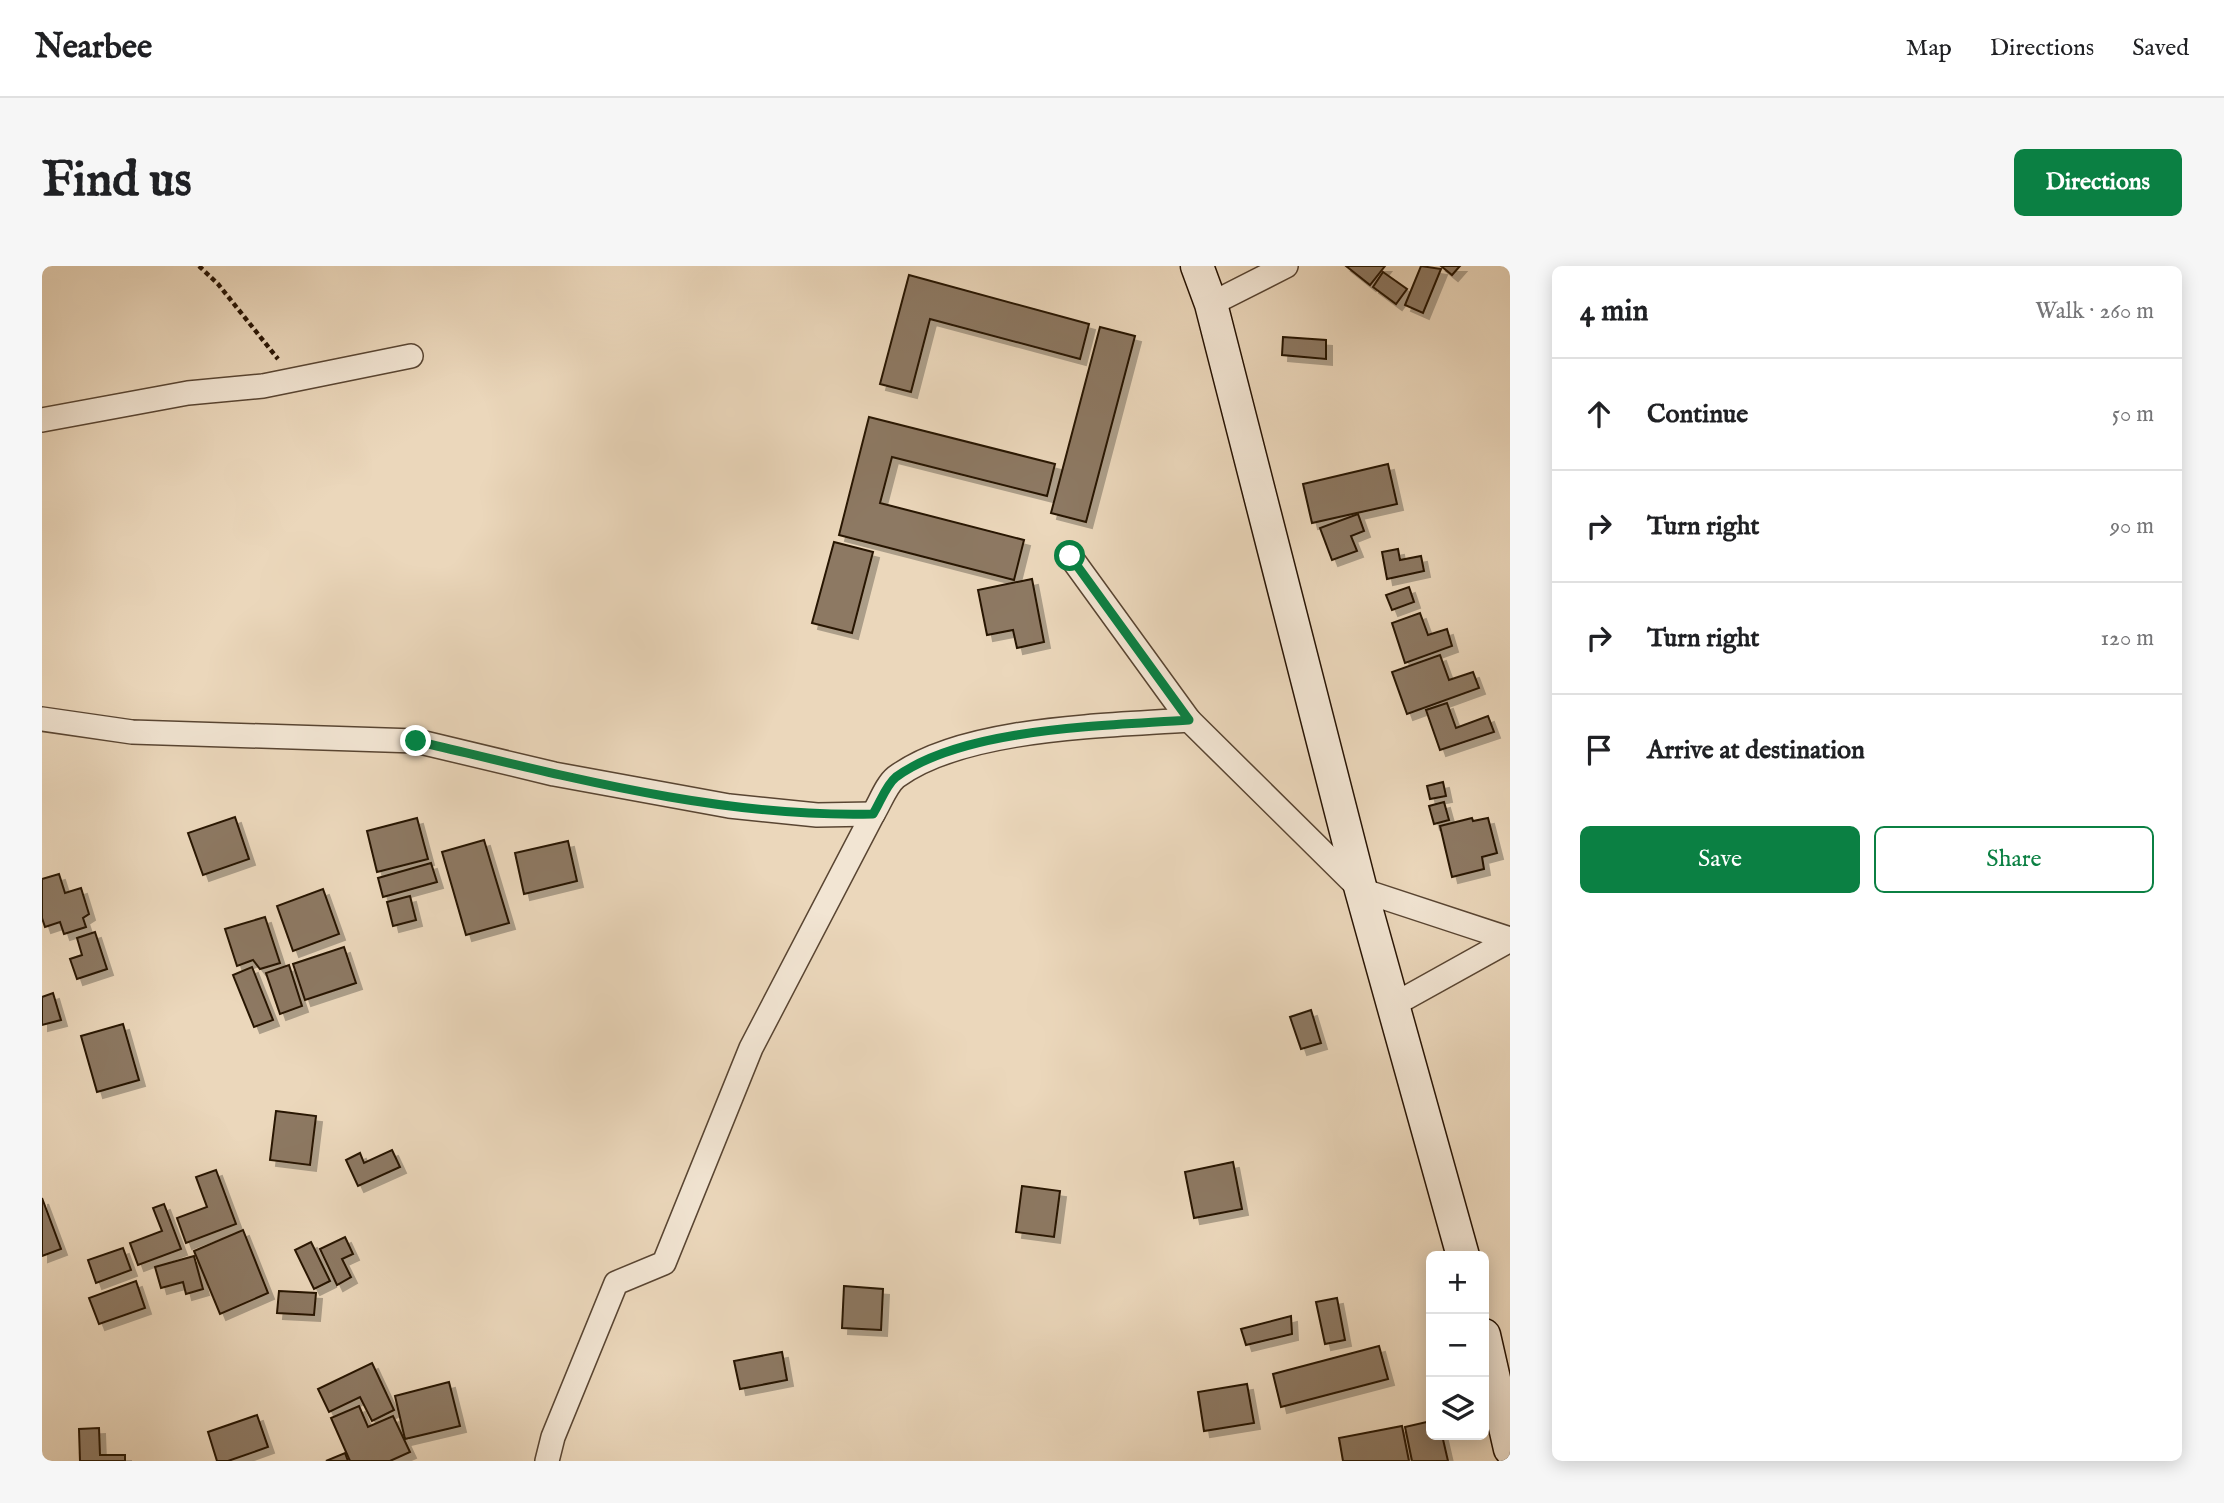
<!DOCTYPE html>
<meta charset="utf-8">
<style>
:root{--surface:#fff;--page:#f6f6f6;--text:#202124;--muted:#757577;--line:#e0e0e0;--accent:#0b8043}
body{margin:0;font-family:"IM FELL English",serif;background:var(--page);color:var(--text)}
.controls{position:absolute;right:21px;bottom:21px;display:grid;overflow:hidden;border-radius:10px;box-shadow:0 4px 18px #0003}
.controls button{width:63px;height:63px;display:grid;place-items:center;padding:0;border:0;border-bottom:2px solid var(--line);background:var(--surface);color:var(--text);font:35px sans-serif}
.stop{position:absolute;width:21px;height:21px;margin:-16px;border:5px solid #0b8043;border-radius:50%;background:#fff}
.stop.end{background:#0b8043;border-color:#fff;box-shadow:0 2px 7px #0008}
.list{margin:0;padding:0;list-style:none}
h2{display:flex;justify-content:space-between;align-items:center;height:91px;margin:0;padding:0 28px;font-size:30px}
h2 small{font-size:23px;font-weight:400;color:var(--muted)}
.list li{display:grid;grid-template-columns:46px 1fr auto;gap:21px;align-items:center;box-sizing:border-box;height:112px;padding:0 28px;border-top:2px solid var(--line)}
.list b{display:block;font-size:26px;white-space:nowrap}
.list em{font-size:23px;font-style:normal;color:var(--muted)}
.actions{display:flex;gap:14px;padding:21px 28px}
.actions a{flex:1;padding:16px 0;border:2px solid var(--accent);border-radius:10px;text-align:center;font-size:24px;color:var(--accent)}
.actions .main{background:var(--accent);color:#fff}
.icon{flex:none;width:38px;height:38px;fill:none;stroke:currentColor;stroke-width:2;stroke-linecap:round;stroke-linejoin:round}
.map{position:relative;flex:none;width:1468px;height:1195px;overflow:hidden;border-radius:10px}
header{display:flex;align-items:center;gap:42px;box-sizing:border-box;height:98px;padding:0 35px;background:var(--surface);border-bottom:2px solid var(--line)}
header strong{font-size:33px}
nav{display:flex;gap:38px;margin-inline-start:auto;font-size:24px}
.intro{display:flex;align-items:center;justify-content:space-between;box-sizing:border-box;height:168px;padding:0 42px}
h1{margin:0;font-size:49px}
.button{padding:18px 32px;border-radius:10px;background:var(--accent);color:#fff;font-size:24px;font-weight:700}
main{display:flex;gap:42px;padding:0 42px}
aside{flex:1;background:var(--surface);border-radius:10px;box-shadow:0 4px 18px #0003}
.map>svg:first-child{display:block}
.building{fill:#8d7963;stroke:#281404;stroke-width:2;filter:url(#shadow)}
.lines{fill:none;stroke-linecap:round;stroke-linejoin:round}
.street-casing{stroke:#594532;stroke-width:26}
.secondary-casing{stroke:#281404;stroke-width:35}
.path{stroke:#281404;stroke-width:4.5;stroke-dasharray:5 3.5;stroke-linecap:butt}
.street{stroke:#f2e5d3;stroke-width:23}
.secondary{stroke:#f2e5d3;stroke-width:32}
.route{stroke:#0b8043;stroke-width:9}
</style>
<header>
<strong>Nearbee</strong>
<nav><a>Map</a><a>Directions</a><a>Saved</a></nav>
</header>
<div class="intro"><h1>Find us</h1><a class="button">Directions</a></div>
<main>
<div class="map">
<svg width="1468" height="1195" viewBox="0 0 1468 1195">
<defs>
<filter id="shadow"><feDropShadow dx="6" dy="6" stdDeviation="0" flood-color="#0004"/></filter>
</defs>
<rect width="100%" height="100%" fill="#ebd7bb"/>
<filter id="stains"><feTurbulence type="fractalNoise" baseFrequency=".00286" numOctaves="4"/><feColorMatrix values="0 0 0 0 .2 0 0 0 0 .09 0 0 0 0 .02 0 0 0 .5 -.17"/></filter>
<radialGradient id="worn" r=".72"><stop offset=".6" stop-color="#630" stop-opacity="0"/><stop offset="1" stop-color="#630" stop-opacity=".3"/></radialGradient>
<!-- building -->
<g class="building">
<path d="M 1304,0 L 1343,0 L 1328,19 Z"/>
<path d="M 1379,0 L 1399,3 L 1381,47 L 1363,39 Z"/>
<path d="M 1399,0 L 1418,0 L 1410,9 Z"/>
<path d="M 1341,6 L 1365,23 L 1354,38 L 1331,21 Z"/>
<path d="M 867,9 L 1047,58 L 1038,93 L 888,53 L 869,126 L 838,118 Z"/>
<path d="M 1058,61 L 1093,70 L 1044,256 L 1009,247 Z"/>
<path d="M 1241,71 L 1284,74 L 1284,93 L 1240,89 Z"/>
<path d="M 827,151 L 1013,198 L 1005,230 L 850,191 L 838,237 L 982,274 L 972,314 L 797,269 Z"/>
<path d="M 1346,198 L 1355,238 L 1270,257 L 1261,218 Z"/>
<path d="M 1316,248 L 1322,265 L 1309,270 L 1315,285 L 1290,294 L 1278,262 Z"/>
<path d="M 792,276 L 831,286 L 810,367 L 770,357 Z"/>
<path d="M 1356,283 L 1358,294 L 1379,290 L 1382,305 L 1345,313 L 1340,286 Z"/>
<path d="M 990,313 L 1002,376 L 975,382 L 971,364 L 945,369 L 936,324 Z"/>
<path d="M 1367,321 L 1372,336 L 1350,344 L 1344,329 Z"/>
<path d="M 1378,347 L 1386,369 L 1405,363 L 1410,380 L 1363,397 L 1350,357 Z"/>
<path d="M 1398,389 L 1407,414 L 1431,406 L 1437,422 L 1365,448 L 1350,406 Z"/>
<path d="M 1405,437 L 1414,462 L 1446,450 L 1452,466 L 1398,484 L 1384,444 Z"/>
<path d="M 1401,516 L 1404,530 L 1388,533 L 1385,520 Z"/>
<path d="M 1402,536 L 1407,554 L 1392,558 L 1387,540 Z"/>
<path d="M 193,551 L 207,593 L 161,609 L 146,567 Z"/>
<path d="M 375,552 L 386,593 L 335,606 L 325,565 Z"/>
<path d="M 1430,552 L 1431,555 L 1446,552 L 1455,587 L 1440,591 L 1442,603 L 1410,611 L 1398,560 Z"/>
<path d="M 442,574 L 467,657 L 424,669 L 400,586 Z"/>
<path d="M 526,575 L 535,615 L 482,628 L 473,587 Z"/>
<path d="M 389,597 L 395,616 L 341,631 L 336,612 Z"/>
<path d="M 17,608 L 23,627 L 39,622 L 47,648 L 41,652 L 44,661 L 22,668 L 18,656 L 3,661 L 0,652 L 0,613 Z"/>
<path d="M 281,623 L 297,668 L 251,685 L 235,640 Z"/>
<path d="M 368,630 L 374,654 L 351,660 L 345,636 Z"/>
<path d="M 223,651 L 238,697 L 218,703 L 211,694 L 195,700 L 183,663 Z"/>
<path d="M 53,666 L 65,703 L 35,713 L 28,693 L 40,689 L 35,672 Z"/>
<path d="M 302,681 L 314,717 L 263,734 L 251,698 Z"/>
<path d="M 247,699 L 260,740 L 238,748 L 224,707 Z"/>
<path d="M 210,701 L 231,754 L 212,761 L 191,709 Z"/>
<path d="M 11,727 L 19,754 L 0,759 L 0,731 Z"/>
<path d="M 1269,744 L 1279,777 L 1259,783 L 1248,751 Z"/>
<path d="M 81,758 L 97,814 L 55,826 L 39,770 Z"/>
<path d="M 234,845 L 274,850 L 268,899 L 228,894 Z"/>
<path d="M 350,884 L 358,901 L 316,920 L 304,894 L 318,887 L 322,897 Z"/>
<path d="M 1191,896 L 1200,943 L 1152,952 L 1143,906 Z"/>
<path d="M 174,904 L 194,958 L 144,977 L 135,952 L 165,941 L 154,911 Z"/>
<path d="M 980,920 L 1018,925 L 1012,971 L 974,966 Z"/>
<path d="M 0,932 L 19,983 L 0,990 Z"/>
<path d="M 122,938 L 139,983 L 96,999 L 88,977 L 120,965 L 111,942 Z"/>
<path d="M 201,964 L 226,1027 L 178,1048 L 152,985 Z"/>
<path d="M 303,971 L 311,988 L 300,993 L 309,1011 L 295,1019 L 278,983 Z"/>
<path d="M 269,976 L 288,1015 L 272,1023 L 253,984 Z"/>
<path d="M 81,982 L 89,1004 L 54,1017 L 46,994 Z"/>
<path d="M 152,990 L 161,1023 L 144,1028 L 141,1016 L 119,1022 L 113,1001 Z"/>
<path d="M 94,1015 L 103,1042 L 57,1058 L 47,1032 Z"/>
<path d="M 802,1020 L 841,1023 L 839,1064 L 800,1062 Z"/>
<path d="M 237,1025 L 274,1027 L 272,1049 L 235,1047 Z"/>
<path d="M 1295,1032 L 1303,1074 L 1283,1078 L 1274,1036 Z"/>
<path d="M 1249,1050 L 1250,1068 L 1204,1079 L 1199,1063 Z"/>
<path d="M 1337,1080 L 1346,1113 L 1239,1141 L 1231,1108 Z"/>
<path d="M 740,1086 L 745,1114 L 698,1123 L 692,1095 Z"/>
<path d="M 330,1097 L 352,1144 L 330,1155 L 318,1131 L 287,1146 L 276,1123 Z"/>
<path d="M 407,1116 L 418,1160 L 363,1173 L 353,1130 Z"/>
<path d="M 1205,1118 L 1212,1157 L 1162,1165 L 1156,1126 Z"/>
<path d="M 317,1140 L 326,1161 L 351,1150 L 368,1186 L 348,1195 L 308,1195 L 289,1152 Z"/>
<path d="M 215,1149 L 226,1181 L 186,1195 L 175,1195 L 166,1166 Z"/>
<path d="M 1389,1155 L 1389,1169 L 1400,1169 L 1406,1195 L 1370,1195 L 1363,1161 Z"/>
<path d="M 1360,1160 L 1367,1195 L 1301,1195 L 1297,1172 Z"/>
<path d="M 57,1162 L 58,1189 L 83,1189 L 83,1195 L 38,1195 L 37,1163 Z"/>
<path d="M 303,1187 L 306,1195 L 284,1195 Z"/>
</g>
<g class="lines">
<defs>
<g id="street">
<path d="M 1169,38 L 1244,0"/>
<path d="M 0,154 L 146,127 L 221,120 L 369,90"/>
<path d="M 1028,290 L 1147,454"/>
<path d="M 0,453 L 90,466 L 374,475 L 512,508 L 687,540 L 775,549 L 831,548"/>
<path d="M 1353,738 L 1468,674"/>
<path d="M 505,1195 L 511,1171 L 574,1017 L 622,997 L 709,782 L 831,548 C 838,537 844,519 854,511 C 922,461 1064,460 1147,454 L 1319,624 L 1468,673"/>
</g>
<g id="secondary">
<path d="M 1155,0 L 1169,38 L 1319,624 L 1421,990"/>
<path d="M 1442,1069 L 1468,1183"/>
</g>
</defs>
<!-- street casing -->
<use href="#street" class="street-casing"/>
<!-- secondary casing -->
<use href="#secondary" class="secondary-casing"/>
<!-- path -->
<path class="path" d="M 157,0 L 176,18 L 236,93"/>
<!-- street -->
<use href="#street" class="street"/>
<!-- secondary -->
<use href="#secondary" class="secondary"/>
</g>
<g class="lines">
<!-- route -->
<path class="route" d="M 374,475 C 523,510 677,552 831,548 C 838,537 844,519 854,511 C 923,461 1064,460 1147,454 L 1028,290"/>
</g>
<rect width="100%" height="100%" filter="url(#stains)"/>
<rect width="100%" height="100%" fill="url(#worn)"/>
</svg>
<div class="controls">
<button>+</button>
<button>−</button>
<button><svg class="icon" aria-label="layers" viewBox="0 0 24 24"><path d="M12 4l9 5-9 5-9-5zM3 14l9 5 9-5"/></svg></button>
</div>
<div class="stop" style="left:1028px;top:290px"></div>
<div class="stop end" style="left:374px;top:475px"></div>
</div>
<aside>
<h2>4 min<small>Walk · 260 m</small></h2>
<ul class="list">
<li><svg class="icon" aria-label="ahead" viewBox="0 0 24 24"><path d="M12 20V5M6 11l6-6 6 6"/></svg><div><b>Continue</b></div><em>50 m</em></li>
<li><svg class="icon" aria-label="right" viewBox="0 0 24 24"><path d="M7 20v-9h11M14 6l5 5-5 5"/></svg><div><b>Turn right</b></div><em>90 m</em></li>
<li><svg class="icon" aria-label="right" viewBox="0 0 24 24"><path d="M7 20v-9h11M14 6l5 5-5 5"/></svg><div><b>Turn right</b></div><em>120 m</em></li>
<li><svg class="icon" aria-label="arrive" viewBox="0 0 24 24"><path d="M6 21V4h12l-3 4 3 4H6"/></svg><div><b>Arrive at destination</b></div></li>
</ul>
<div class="actions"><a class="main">Save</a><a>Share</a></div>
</aside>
</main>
